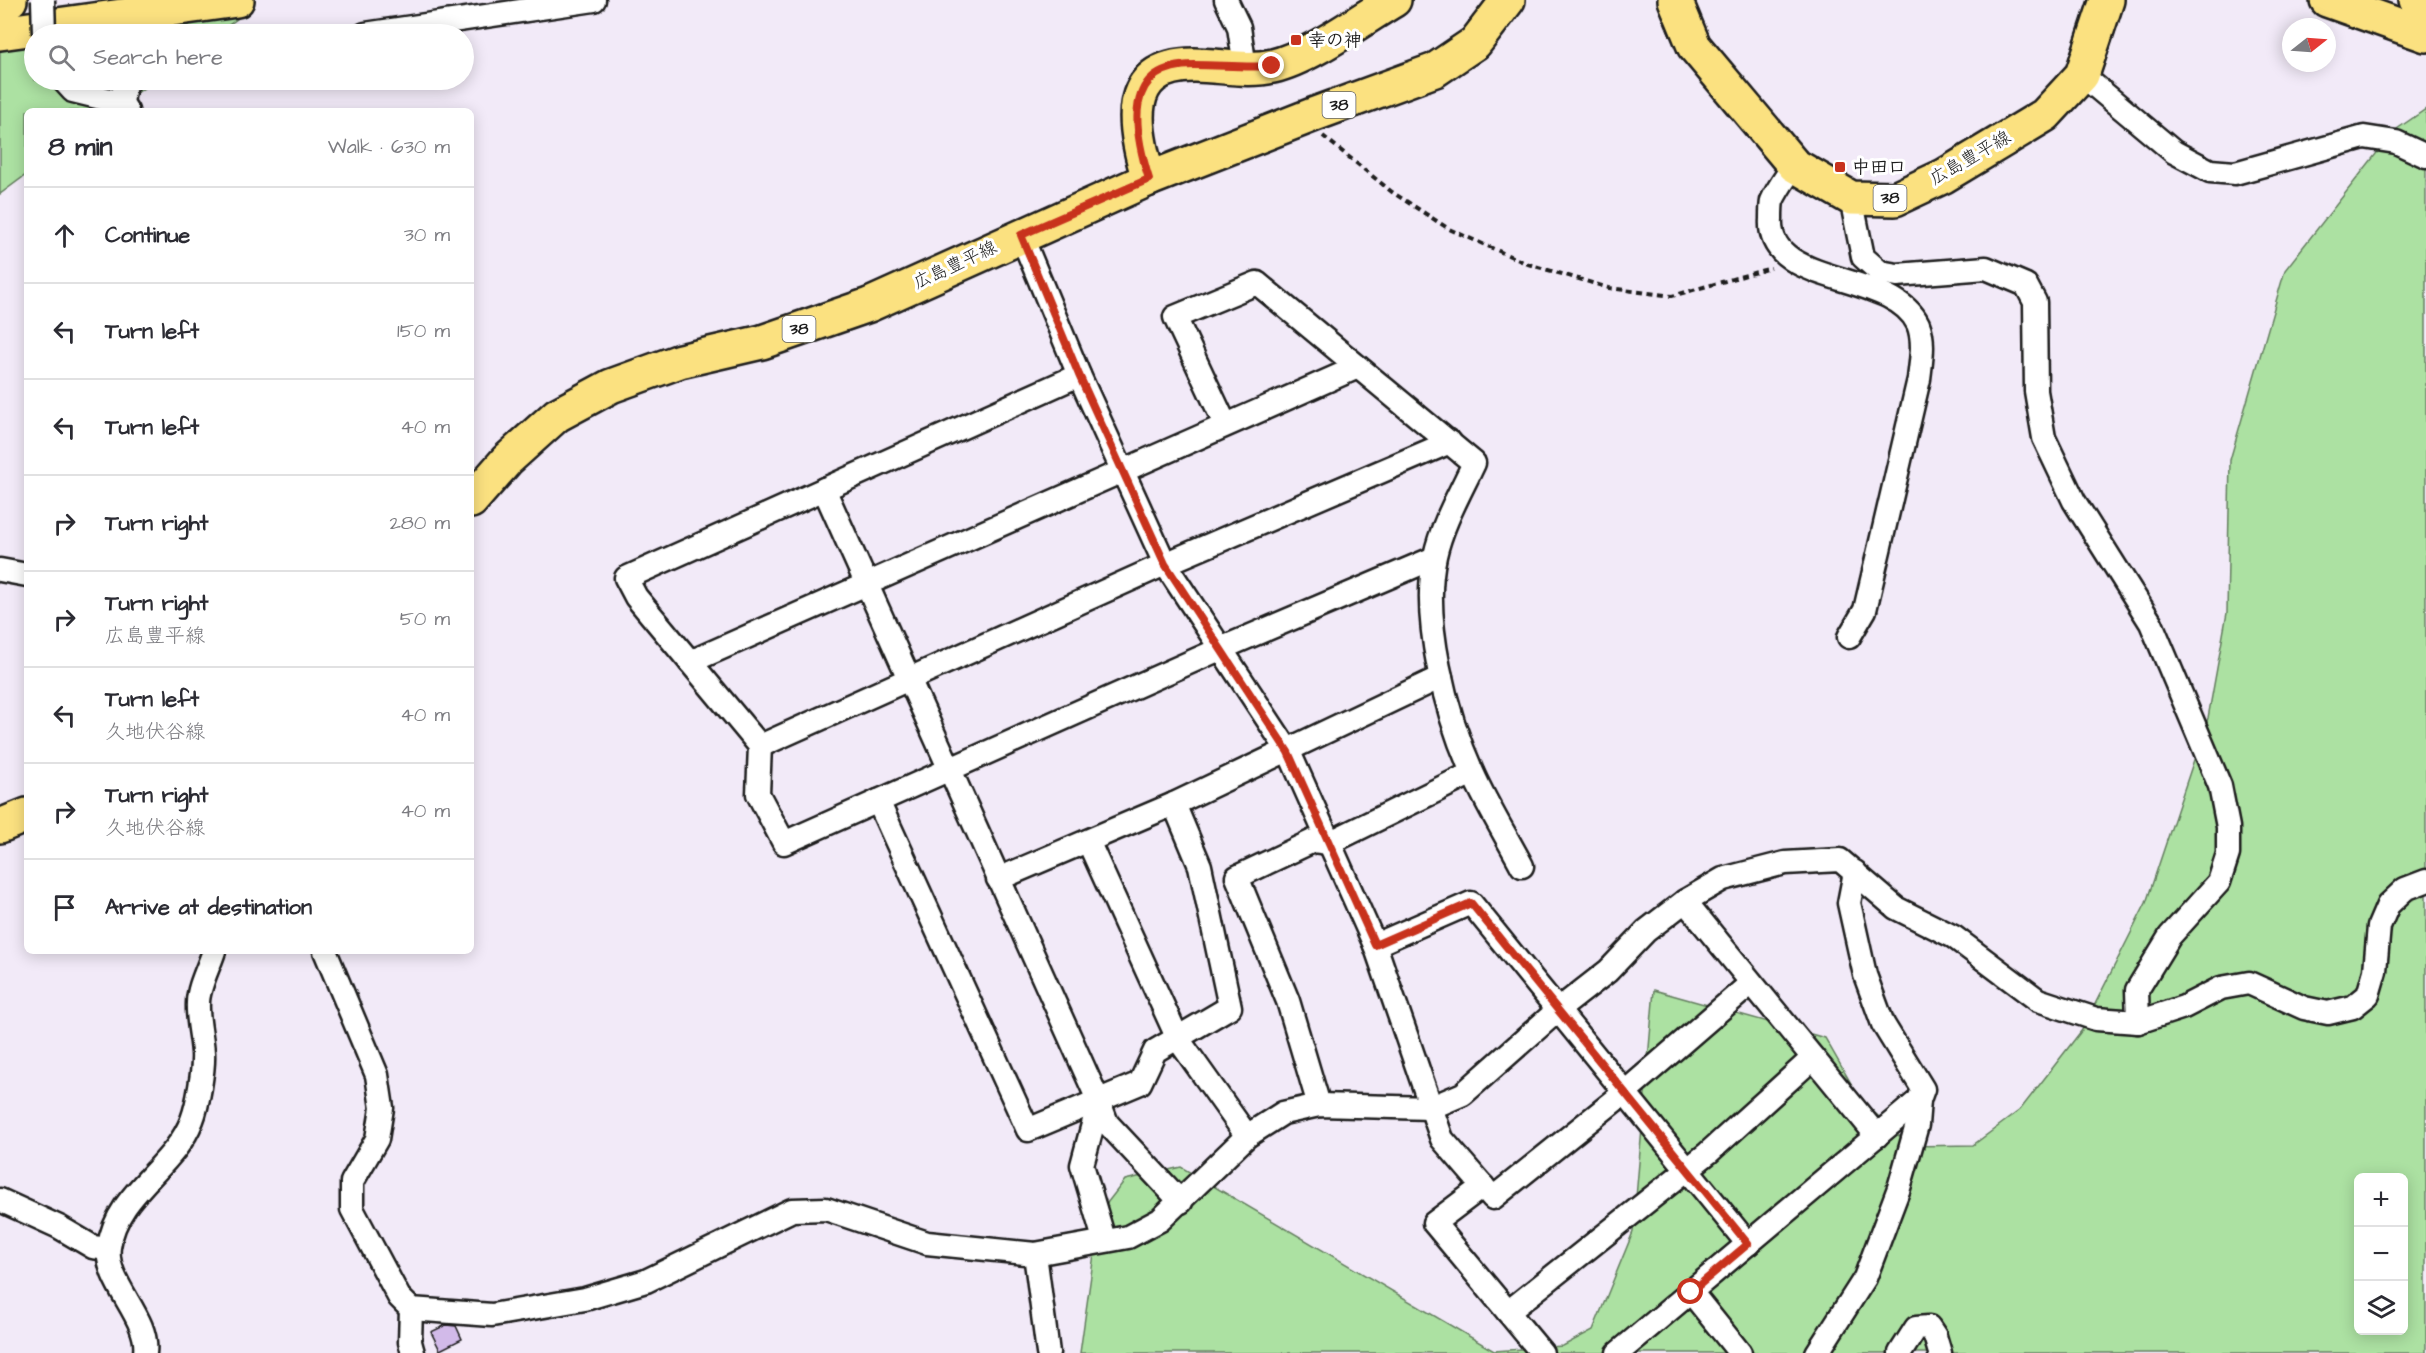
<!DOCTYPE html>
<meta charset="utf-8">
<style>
:root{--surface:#fff;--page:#f2f2f3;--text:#2b2b33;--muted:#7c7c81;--line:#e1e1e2}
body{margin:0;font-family:"Architects Daughter","Klee One",sans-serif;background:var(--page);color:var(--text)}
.controls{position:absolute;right:18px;bottom:18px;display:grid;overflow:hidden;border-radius:9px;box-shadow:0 3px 15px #0003}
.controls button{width:54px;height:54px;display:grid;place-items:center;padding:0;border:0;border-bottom:2px solid var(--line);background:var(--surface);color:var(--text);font:30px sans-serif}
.compass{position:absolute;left:2282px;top:18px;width:54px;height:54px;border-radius:50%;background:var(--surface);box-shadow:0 3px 15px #0003;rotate:73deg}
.stop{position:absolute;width:18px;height:18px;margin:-14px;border:4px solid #c8321e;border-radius:50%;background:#fff}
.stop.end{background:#c8321e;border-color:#fff;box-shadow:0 2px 6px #0008}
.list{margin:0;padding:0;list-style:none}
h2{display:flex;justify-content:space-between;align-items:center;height:78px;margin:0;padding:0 24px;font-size:26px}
h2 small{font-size:20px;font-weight:400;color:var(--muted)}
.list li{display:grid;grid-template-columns:39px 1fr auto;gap:18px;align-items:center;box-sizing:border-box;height:96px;padding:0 24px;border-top:2px solid var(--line)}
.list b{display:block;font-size:22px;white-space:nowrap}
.list p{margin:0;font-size:20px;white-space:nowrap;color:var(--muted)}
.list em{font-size:20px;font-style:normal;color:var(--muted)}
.icon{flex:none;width:33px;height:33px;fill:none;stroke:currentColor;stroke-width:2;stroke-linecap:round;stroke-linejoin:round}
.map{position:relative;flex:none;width:2426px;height:1353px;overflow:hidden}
.search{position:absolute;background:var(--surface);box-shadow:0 3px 15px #0003;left:24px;top:24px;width:450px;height:66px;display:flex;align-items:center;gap:15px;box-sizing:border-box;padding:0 21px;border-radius:33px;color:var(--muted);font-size:22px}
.panel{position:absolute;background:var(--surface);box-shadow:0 3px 15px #0003;left:24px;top:108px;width:450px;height:846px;border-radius:9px}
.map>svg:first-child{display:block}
.green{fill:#ace1a2;stroke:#647e5f;stroke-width:1.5;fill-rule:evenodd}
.building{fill:#d2bae9;stroke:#1c1c1c;stroke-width:1.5}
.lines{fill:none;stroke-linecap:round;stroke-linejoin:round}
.street-casing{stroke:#1c1c1c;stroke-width:27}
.primary-casing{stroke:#1c1c1c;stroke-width:38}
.highway-casing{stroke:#1c1c1c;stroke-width:38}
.path{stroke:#1c1c1c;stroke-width:4;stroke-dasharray:6 4.5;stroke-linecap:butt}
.street{stroke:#fff;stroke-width:22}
.primary{stroke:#fbe180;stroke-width:33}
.highway{stroke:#fbe180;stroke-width:33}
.street-bridge-casing{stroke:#1c1c1c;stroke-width:27;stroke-linecap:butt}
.street-bridge{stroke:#fff;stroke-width:22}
.route{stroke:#c8321e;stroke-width:8}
.poi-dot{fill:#c8321e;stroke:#fff;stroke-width:2}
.labels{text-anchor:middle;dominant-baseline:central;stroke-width:6;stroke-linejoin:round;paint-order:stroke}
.shield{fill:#fff;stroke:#606060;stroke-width:1.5}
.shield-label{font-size:16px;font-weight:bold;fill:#1c1c1c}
.poi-label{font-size:18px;font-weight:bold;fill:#1c1c1c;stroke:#fff;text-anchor:start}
.street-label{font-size:18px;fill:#1c1c1c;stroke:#fff}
</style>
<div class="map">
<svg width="2426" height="1353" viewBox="0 0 2426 1353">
<rect width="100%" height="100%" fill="#f2eaf8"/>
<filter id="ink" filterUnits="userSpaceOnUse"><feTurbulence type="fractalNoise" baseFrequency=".0167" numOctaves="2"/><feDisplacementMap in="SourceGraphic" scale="12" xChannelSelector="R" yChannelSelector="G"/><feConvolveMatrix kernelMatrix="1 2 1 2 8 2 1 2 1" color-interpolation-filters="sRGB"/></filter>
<g filter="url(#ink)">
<!-- green -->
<g class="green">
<path d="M 254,7 L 216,34 L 90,34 Z"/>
<path d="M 34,44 L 34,80 L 155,80 L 112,111 L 27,111 L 27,174 L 0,194 L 0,50 Z"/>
<path d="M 2426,109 L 2426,1353 L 1080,1353 L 1100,1212 L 1125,1180 L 1181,1167 L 1494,1351 L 1563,1346 L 1593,1330 L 1633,1232 L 1654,990 L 1825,1038 L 1860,1099 L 1910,1146 L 1973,1145 L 2020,1110 L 2082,1030 L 2146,903 L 2208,718 L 2227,613 L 2230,460 L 2285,270 L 2394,131 ZM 2358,1178 L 2404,1178 L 2404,1330 L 2358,1330 Z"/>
</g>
<!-- building -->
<path class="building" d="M 446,1325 L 456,1326 L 462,1339 L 440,1350 L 431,1332 Z"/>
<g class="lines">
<defs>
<g id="street">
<path d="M 1226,0 L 1239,27 L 1245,68"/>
<path d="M 365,34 L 594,0"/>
<path d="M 2082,75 L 2174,152 L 2210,171 L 2235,173 L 2364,137 L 2396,142 L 2426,156"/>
<path d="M 63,80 L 73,91 L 122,103"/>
<path d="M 127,111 L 122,103 L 125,84 L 130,80"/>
<path d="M 1794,165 C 1787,176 1777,189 1772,201 C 1771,206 1771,213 1771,219 C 1766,288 1892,269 1918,324 C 1925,341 1921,361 1919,379 L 1865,610 L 1849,637"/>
<path d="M 1851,198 L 1863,257 L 1880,272 L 1897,275 L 1986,268 L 2026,285 L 2035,302 L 2036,391 L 2044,438 L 2074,501 L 2151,623 L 2220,786 L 2228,827 L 2228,854 L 2219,882 L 2170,936 L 2137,990 L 2138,1022"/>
<path d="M 1021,235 L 1079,375 L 1165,564 L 1289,752 L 1375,945 L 1442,1139 L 1493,1198 L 1624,1093 L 1750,984"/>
<path d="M 1079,375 L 626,578 L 636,597 L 760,746 L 758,794 L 784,843 L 1220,649 L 1434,558"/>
<path d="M 1225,424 L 1175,317 L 1257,283 L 1474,463 C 1460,493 1442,524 1435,556 C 1421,619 1446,715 1473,774 C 1487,805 1506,836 1522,866"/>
<path d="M 824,489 L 1099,1102 L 1082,1165 L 1104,1239"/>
<path d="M 0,570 L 27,575"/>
<path d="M 690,662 L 1358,367"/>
<path d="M 760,746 L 1165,564 L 1450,442"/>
<path d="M 878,801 L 1028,1130 L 1140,1083 L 1155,1051 L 1230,1007 L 1200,866 L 1174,804"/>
<path d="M 1088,841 L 1178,1039 L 1247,1136"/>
<path d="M 998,879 L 1174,804 L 1441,677"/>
<path d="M 1685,901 L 1877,1136"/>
<path d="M 1375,945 L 1471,903 L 1748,1244"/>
<path d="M 325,951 L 377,1075 L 382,1108 L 377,1139 L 352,1182 L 352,1209 L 399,1297 L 411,1309 L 492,1315 L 585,1299 L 646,1281 L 792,1210 L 826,1209 L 927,1243 L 1035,1254 L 1128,1237 L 1160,1220 L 1247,1136 L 1283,1113 L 1319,1105 L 1430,1108 L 1463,1094 L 1558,1010 L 1608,971 L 1646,931 L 1685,901 L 1723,879 L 1785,863 L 1840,860 L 1896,908 L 1954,937 L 2038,1000 L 2096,1019 L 2138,1022 L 2184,1007 L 2221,988 L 2249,983 L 2304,1008 L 2328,1013 L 2353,1007 L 2368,995 L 2375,971 L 2379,926 L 2388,905 L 2405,889 L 2426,881"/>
<path d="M 1099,1102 L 1107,1123 L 1181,1202"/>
<path d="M 1319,1105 L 1288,1001 L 1237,877 L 1313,841 L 1329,843 L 1472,773"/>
<path d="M 1483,1186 L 1434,1223 L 1542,1353"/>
<path d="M 0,1200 L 59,1227 L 93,1247 L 108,1249"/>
<path d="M 1035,1254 L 1048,1353"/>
<path d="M 1691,1292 L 1740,1353"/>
<path d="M 411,1309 L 410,1342 L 413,1353"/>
<path d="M 1508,1312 L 1708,1153 L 1813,1058"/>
<path d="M 145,1353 C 150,1317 104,1283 109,1247 C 116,1193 174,1168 192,1120 C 198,1105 204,1068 203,1053 C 202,1036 197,1019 198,1003 C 198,987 209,967 214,951"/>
<path d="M 1618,1353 L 1919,1100 L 1923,1089 L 1883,1024 L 1865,975 L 1849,903 L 1855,872"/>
<path d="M 1817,1353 L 1865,1278 L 1899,1188 L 1917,1125 L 1919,1100"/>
<path d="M 1900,1353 L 1916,1328 L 1929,1327 L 1935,1336 L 1940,1353"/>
</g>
<g id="primary">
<path d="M 1675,0 L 1694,46 L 1794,165 L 1851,198 L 1895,199 L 1944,176 L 2045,115 L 2082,75 L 2107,0"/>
<path d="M 1149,179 C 1134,131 1120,65 1194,65 C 1220,65 1247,72 1273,66 C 1309,58 1360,20 1394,0"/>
<path d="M 471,501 L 507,460 L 557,415 L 611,386 L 680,361 L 762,342 L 869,305 L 1149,179 L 1315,114 L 1435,70 L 1475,43 L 1508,0"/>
<path d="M 0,826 L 27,815"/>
</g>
<g id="highway">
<path d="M 2327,0 L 2426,35"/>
<path d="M 2416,0 L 2426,4"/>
<path d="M 0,1 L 10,0"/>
<path d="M 0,33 L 237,0"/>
</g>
</defs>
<!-- street casing -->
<use href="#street" class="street-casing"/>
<!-- primary casing -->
<use href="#primary" class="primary-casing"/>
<!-- highway casing -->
<use href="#highway" class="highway-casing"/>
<!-- path -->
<path class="path" d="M 1323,136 L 1392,192 L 1449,229 L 1528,264 L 1609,288 L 1672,296 L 1771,268"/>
<!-- street -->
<use href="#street" class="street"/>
<!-- primary -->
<use href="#primary" class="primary"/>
<!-- highway -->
<use href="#highway" class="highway"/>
<defs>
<path id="street-bridge" d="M 43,0 L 44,34"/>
</defs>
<!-- street-bridge casing -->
<use href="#street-bridge" class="street-bridge-casing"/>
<!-- street-bridge -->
<use href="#street-bridge" class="street-bridge"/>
</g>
</g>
<g class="lines" filter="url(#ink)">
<!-- route -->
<path class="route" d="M 1272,66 C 1246,68 1221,65 1194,65 C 1121,65 1134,131 1149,179 L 1021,235 L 1079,375 L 1165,564 L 1288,752 L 1375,945 L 1471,903 L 1748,1244 L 1691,1292"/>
</g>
<!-- markers -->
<g class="poi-dot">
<rect x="1290" y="34" width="12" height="12" rx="3"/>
<rect x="1834" y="161" width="12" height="12" rx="3"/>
</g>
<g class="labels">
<!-- shield labels -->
<g class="shield">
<rect x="1322.5" y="92" width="33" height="26" rx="4.5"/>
<rect x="1873.5" y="185" width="33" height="26" rx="4.5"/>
<rect x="782.5" y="316" width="33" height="26" rx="4.5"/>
</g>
<g class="shield-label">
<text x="1339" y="105">38</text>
<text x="1890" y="198">38</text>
<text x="799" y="329">38</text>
</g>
<!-- poi labels -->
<g class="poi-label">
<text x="1308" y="40">幸の神</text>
<text x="1852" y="167">中田口</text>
</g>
<!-- street labels -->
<g class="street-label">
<text transform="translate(1970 158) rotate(-30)">広島豊平線</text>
<text transform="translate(955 265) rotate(-25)">広島豊平線</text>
</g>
</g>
</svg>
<div class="controls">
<button>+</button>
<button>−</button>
<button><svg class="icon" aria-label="layers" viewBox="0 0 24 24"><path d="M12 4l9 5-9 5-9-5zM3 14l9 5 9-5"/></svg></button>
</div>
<svg class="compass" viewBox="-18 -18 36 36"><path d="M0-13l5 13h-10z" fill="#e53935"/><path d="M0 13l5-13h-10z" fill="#7c7c81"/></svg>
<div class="stop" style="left:1691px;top:1292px"></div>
<div class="stop end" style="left:1272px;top:66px"></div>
<div class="search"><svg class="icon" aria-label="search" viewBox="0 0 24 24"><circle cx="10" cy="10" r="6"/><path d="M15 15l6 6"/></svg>Search here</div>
<section class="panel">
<h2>8 min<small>Walk · 630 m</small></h2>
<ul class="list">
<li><svg class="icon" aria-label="ahead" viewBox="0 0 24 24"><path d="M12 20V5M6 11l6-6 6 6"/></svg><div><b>Continue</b></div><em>30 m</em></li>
<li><svg class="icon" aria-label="left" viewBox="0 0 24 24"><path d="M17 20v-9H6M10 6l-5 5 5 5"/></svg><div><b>Turn left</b></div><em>150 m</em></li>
<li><svg class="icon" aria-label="left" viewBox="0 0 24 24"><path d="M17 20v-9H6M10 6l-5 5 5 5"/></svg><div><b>Turn left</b></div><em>40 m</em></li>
<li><svg class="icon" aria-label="right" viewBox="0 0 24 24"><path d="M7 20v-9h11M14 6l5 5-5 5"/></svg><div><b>Turn right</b></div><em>280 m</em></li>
<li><svg class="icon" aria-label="right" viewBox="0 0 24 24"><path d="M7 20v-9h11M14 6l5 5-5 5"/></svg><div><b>Turn right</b><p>広島豊平線</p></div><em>50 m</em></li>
<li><svg class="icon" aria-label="left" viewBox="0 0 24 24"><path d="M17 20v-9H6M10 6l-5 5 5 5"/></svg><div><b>Turn left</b><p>久地伏谷線</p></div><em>40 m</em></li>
<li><svg class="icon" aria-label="right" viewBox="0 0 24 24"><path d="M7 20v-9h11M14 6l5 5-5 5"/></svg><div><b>Turn right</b><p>久地伏谷線</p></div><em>40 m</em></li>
<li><svg class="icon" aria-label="arrive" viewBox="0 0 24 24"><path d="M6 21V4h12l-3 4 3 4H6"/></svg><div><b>Arrive at destination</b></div></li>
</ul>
</section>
</div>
